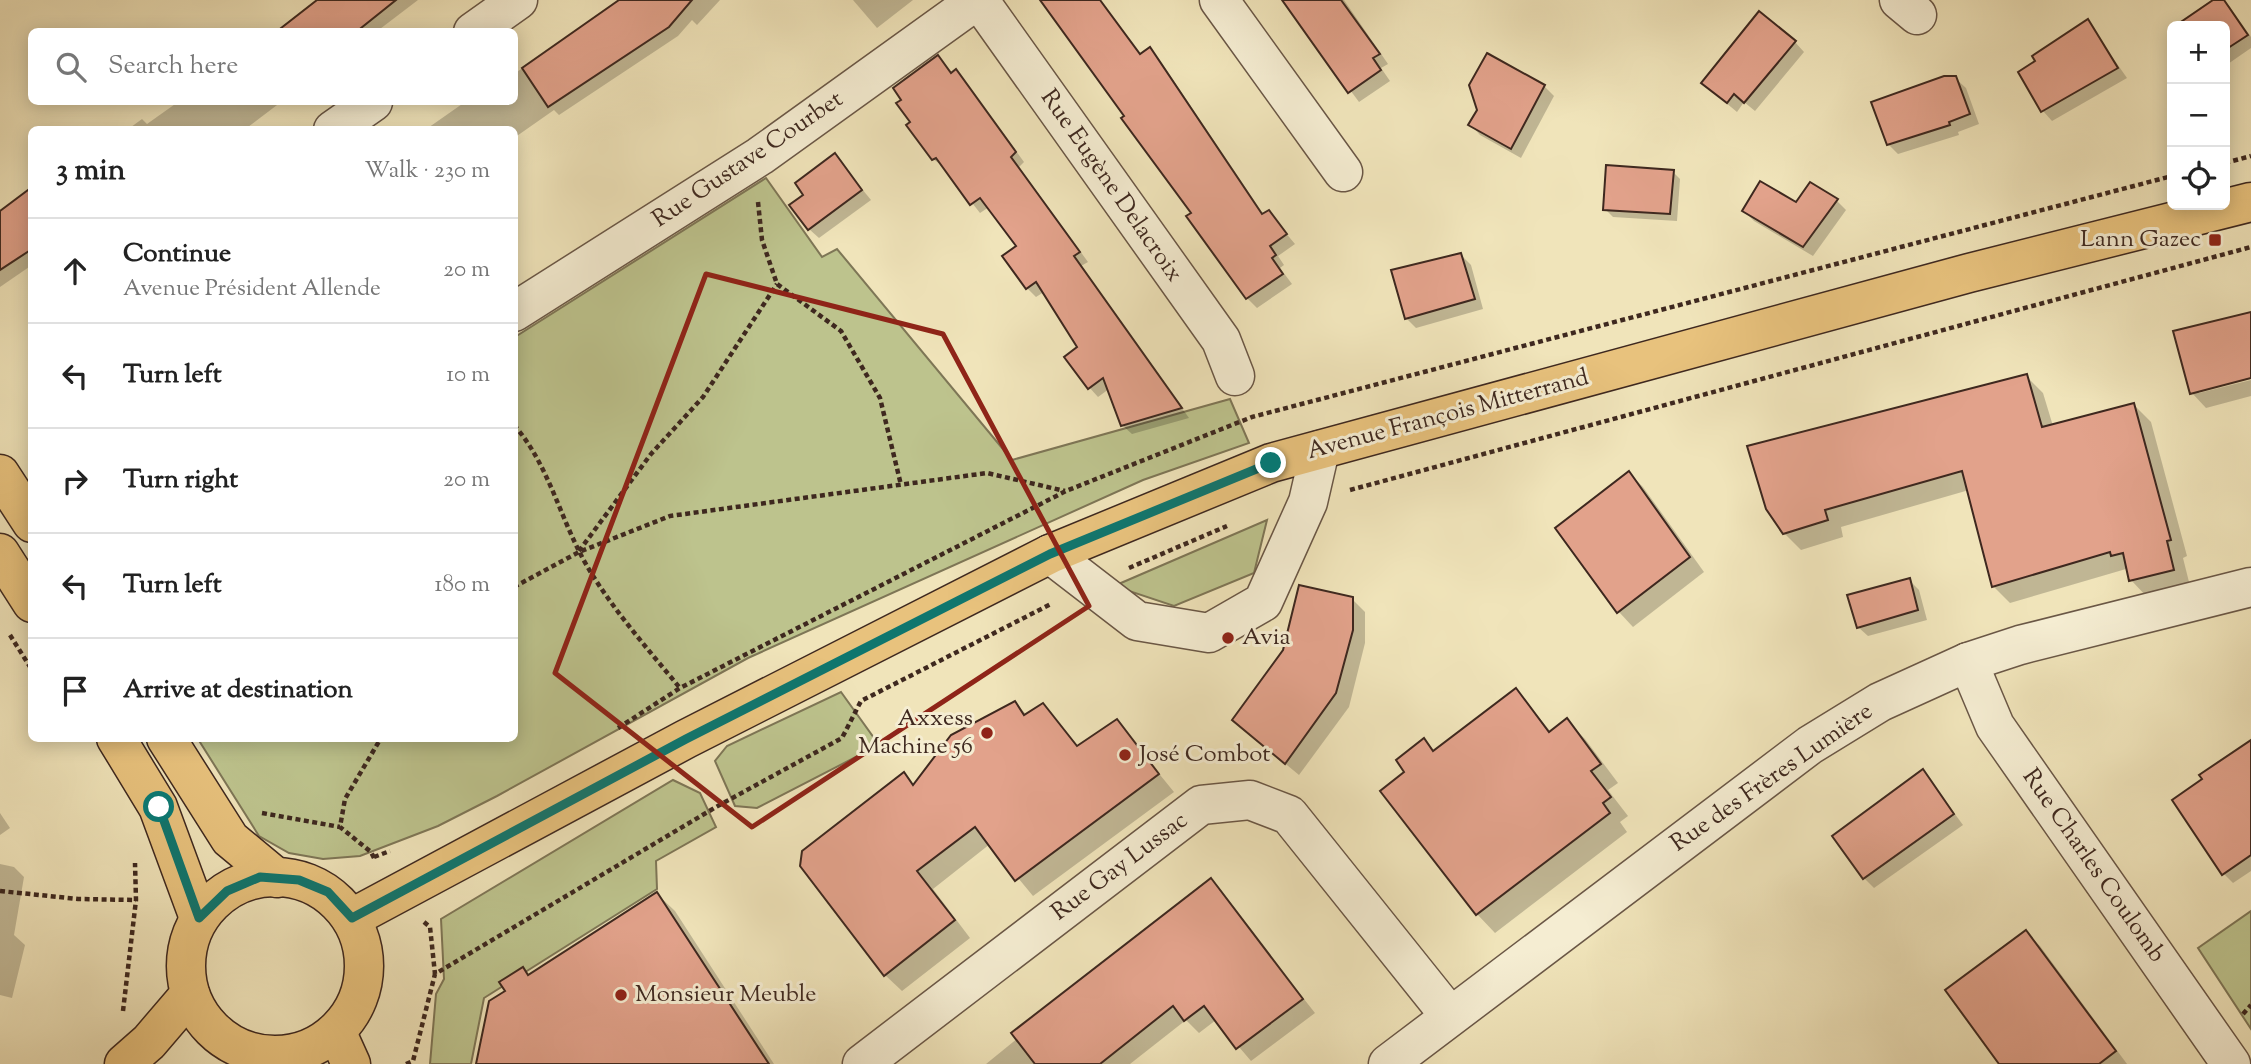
<!DOCTYPE html>
<meta charset="utf-8">
<style>
:root{--surface:#fff;--page:#f2f2f2;--text:#222;--muted:#767676;--line:#e0e0e0}
body{margin:0;font-family:"Sorts Mill Goudy",serif;background:var(--page);color:var(--text)}
.controls{position:absolute;right:21px;top:21px;display:grid;overflow:hidden;border-radius:10px;box-shadow:0 4px 18px #0003}
.controls button{width:63px;height:63px;display:grid;place-items:center;padding:0;border:0;border-bottom:2px solid var(--line);background:var(--surface);color:var(--text);font:35px sans-serif}
.stop{position:absolute;width:21px;height:21px;margin:-16px;border:5px solid #0f766e;border-radius:50%;background:#fff}
.stop.end{background:#0f766e;border-color:#fff;box-shadow:0 2px 7px #0008}
.list{margin:0;padding:0;list-style:none}
h2{display:flex;justify-content:space-between;align-items:center;height:91px;margin:0;padding:0 28px;font-size:30px}
h2 small{font-size:23px;font-weight:400;color:var(--muted)}
.list li{display:grid;grid-template-columns:46px 1fr auto;gap:21px;align-items:center;box-sizing:border-box;height:105px;padding:0 28px;border-top:2px solid var(--line)}
.list b{display:block;font-size:26px;white-space:nowrap}
.list p{margin:0;font-size:23px;white-space:nowrap;color:var(--muted)}
.list em{font-size:23px;font-style:normal;color:var(--muted)}
.icon{flex:none;width:38px;height:38px;fill:none;stroke:currentColor;stroke-width:2;stroke-linecap:round;stroke-linejoin:round}
.map{position:relative;flex:none;width:2251px;height:1064px;overflow:hidden}
.search{position:absolute;background:var(--surface);box-shadow:0 4px 18px #0003;left:28px;top:28px;width:490px;height:77px;display:flex;align-items:center;gap:18px;box-sizing:border-box;padding:0 24px;border-radius:10px;color:var(--muted);font-size:26px}
.panel{position:absolute;background:var(--surface);box-shadow:0 4px 18px #0003;left:28px;top:126px;width:490px;height:616px;border-radius:10px}
.map>svg:first-child{display:block}
.green{fill:#bdc38d;stroke:#7e7656;stroke-width:2}
.shadow{fill:#0003}
.building{fill:#e2a28b;stroke:#3e281f;stroke-width:2}
.lines{fill:none;stroke-linecap:round;stroke-linejoin:round}
.minor-casing{stroke:#6a5746;stroke-width:41}
.major-casing{stroke:#3e281f;stroke-width:41}
.path{stroke:#3e281f;stroke-width:4.5;stroke-dasharray:5 3.5;stroke-linecap:butt}
.minor{stroke:#f5edd2;stroke-width:38}
.major{stroke:#e8c27d;stroke-width:38}
.route{stroke:#0f766e;stroke-width:9}
.marked{fill:none;stroke:#8f2418;stroke-width:5;stroke-linejoin:round}
.poi-dot{fill:#8f2418;stroke:#f5edd2;stroke-width:2.5}
.labels{text-anchor:middle;dominant-baseline:central;stroke-width:6;stroke-linejoin:round;paint-order:stroke}
.street-label{font-size:24px;fill:#3e281f;stroke:#f5edd2}
.poi-label{font-size:24px;fill:#3e281f;stroke:#f5edd2;text-anchor:start}
</style>
<div class="map">
<svg width="2251" height="1064" viewBox="0 0 2251 1064">
<rect width="100%" height="100%" fill="#f0e4ba"/>
<filter id="stains"><feTurbulence type="fractalNoise" baseFrequency=".00286" numOctaves="4"/><feColorMatrix values="0 0 0 0 .2 0 0 0 0 .09 0 0 0 0 .02 0 0 0 .5 -.17"/></filter>
<radialGradient id="worn" r=".72"><stop offset=".6" stop-color="#630" stop-opacity="0"/><stop offset="1" stop-color="#630" stop-opacity=".3"/></radialGradient>
<!-- green -->
<g class="green">
<path d="M 766,178 L 822,257 L 837,249 L 1012,460 L 1230,399 L 1249,443 L 1143,480 L 748,658 L 497,796 L 438,826 L 360,856 L 323,859 L 289,853 L 259,836 L 198,739 L 514,738 L 515,337 Z"/>
<path d="M 1267,520 L 1254,573 L 1174,606 L 1114,586 Z"/>
<path d="M 841,692 L 879,745 L 757,808 L 735,806 L 715,761 L 727,746 Z"/>
<path d="M 673,780 L 700,793 L 716,827 L 656,861 L 657,889 L 484,998 L 471,1064 L 430,1064 L 436,994 L 444,979 L 441,919 Z"/>
<path d="M 2251,911 L 2251,1029 L 2198,948 Z"/>
</g>
<!-- shadow -->
<g class="shadow">
<path d="M 320,0 L 418,0 L 376,32 L 287,32 Z"/>
<path d="M 639,0 L 720,0 L 697,25 L 692,20 L 678,36 L 559,115 L 554,110 L 514,138 L 514,130 L 425,130 L 465,102 L 514,102 L 514,74 L 590,21 Z"/>
<path d="M 853,0 L 913,0 L 877,28 Z"/>
<path d="M 1055,0 L 1099,0 L 1141,55 L 1150,49 L 1159,59 L 1264,215 L 1268,212 L 1295,244 L 1278,256 L 1284,265 L 1280,268 L 1292,284 L 1257,308 L 1247,298 L 1188,217 L 1194,213 Z"/>
<path d="M 1289,0 L 1344,0 L 1388,64 L 1381,68 L 1390,81 L 1359,102 L 1288,6 Z"/>
<path d="M 2216,0 L 2223,0 L 2230,7 L 2251,37 L 2251,48 L 2225,66 L 2225,26 L 2179,26 Z"/>
<path d="M 2087,21 L 2127,78 L 2052,121 L 2043,111 Z"/>
<path d="M 1795,42 L 1804,52 L 1755,111 L 1744,102 L 1737,112 L 1713,92 Z"/>
<path d="M 938,57 L 953,74 L 956,72 L 965,81 L 1024,162 L 1019,167 L 1088,262 L 1081,266 L 1189,418 L 1132,434 L 1122,425 L 1109,389 L 1098,397 L 1089,387 L 1079,347 L 1044,292 L 1036,297 L 1027,288 L 1018,247 L 989,207 L 980,213 L 944,167 L 933,159 Z"/>
<path d="M 1955,78 L 1966,88 L 1979,124 L 1958,132 L 1959,135 L 1898,154 L 1888,144 Z"/>
<path d="M 1544,86 L 1554,96 L 1521,158 L 1480,135 L 1471,125 Z"/>
<path d="M 178,102 L 281,102 L 244,130 L 127,130 L 142,119 L 147,124 Z"/>
<path d="M 835,156 L 871,200 L 819,238 L 809,229 L 805,195 Z"/>
<path d="M 1673,172 L 1680,179 L 1677,221 L 1613,217 L 1605,209 Z"/>
<path d="M 32,189 L 32,265 L 0,287 L 0,212 Z"/>
<path d="M 1836,200 L 1846,210 L 1813,256 L 1754,221 L 1744,211 Z"/>
<path d="M 1461,255 L 1471,265 L 1483,309 L 1416,328 L 1406,318 Z"/>
<path d="M 2251,314 L 2251,377 L 2199,390 L 2199,393 L 2251,380 L 2251,396 L 2206,408 L 2192,393 Z"/>
<path d="M 2026,376 L 2043,393 L 2053,426 L 2134,405 L 2151,422 L 2187,556 L 2183,558 L 2190,586 L 2147,597 L 2131,580 L 2126,569 L 2010,603 L 1993,586 L 1969,490 L 1841,527 L 1843,537 L 1801,550 L 1784,533 Z"/>
<path d="M 1629,473 L 1643,487 L 1704,572 L 1633,627 L 1619,612 L 1558,529 Z"/>
<path d="M 1909,580 L 1919,590 L 1927,620 L 1868,636 L 1858,627 Z"/>
<path d="M 1352,599 L 1365,612 L 1365,643 L 1349,707 L 1299,775 L 1247,732 Z"/>
<path d="M 1516,690 L 1551,732 L 1567,721 L 1585,739 L 1618,783 L 1608,790 L 1628,816 L 1620,822 L 1627,832 L 1495,933 L 1477,914 L 1406,772 L 1424,740 L 1435,751 Z"/>
<path d="M 1015,703 L 1027,715 L 1043,705 L 1079,747 L 1116,721 L 1174,792 L 1033,896 L 990,844 L 933,889 L 970,938 L 902,991 L 885,975 L 903,775 L 914,786 Z"/>
<path d="M 2251,743 L 2251,871 L 2233,883 L 2223,873 Z"/>
<path d="M 1923,771 L 1963,825 L 1874,888 L 1864,878 Z"/>
<path d="M 0,813 L 10,828 L 0,835 Z"/>
<path d="M 0,864 L 14,867 L 24,877 L 14,935 L 25,945 L 12,998 L 0,995 Z"/>
<path d="M 1211,881 L 1315,1013 L 1251,1061 L 1216,1020 L 1199,1033 L 1186,1020 L 1130,1064 L 986,1064 Z"/>
<path d="M 657,894 L 675,911 L 774,1064 L 477,1064 L 507,992 L 523,969 L 530,976 Z"/>
<path d="M 2026,932 L 2040,946 L 2127,1064 L 2002,1064 Z"/>
</g>
<!-- building -->
<g class="building">
<path d="M 317,0 L 396,0 L 356,32 L 276,32 Z"/>
<path d="M 619,0 L 692,0 L 669,27 L 548,107 L 522,68 Z"/>
<path d="M 1040,0 L 1100,0 L 1140,54 L 1150,47 L 1262,214 L 1269,210 L 1287,234 L 1270,246 L 1276,255 L 1272,258 L 1283,274 L 1246,299 L 1186,216 L 1191,213 L 1121,118 L 1124,116 Z"/>
<path d="M 1282,0 L 1341,0 L 1380,54 L 1373,58 L 1381,70 L 1348,93 Z"/>
<path d="M 2213,0 L 2224,0 L 2248,35 L 2225,50 L 2225,26 L 2175,26 Z"/>
<path d="M 1759,11 L 1796,41 L 1744,103 L 1734,94 L 1727,103 L 1701,83 Z"/>
<path d="M 2088,19 L 2118,68 L 2041,112 L 2018,72 L 2035,61 L 2032,56 Z"/>
<path d="M 1487,53 L 1545,85 L 1511,149 L 1468,125 L 1477,110 L 1469,85 Z"/>
<path d="M 938,55 L 951,73 L 956,69 L 1016,152 L 1011,157 L 1080,252 L 1074,256 L 1182,408 L 1121,426 L 1103,378 L 1088,389 L 1064,357 L 1077,347 L 1036,282 L 1026,289 L 1002,256 L 1016,246 L 980,198 L 970,205 L 936,158 L 932,160 L 906,125 L 910,122 L 896,103 L 901,100 L 893,88 Z"/>
<path d="M 1944,76 L 1956,76 L 1970,114 L 1949,122 L 1950,125 L 1887,145 L 1871,102 Z"/>
<path d="M 835,153 L 862,190 L 808,230 L 789,205 L 803,195 L 795,183 Z"/>
<path d="M 1606,165 L 1674,170 L 1670,214 L 1603,210 Z"/>
<path d="M 1760,181 L 1796,202 L 1810,182 L 1838,199 L 1803,247 L 1742,211 Z"/>
<path d="M 32,187 L 32,249 L 0,270 L 0,211 Z"/>
<path d="M 1461,253 L 1475,299 L 1405,319 L 1391,270 Z"/>
<path d="M 2251,312 L 2251,378 L 2190,394 L 2173,331 Z"/>
<path d="M 2027,374 L 2042,427 L 2134,403 L 2171,540 L 2167,541 L 2174,570 L 2129,581 L 2123,553 L 2111,556 L 2110,552 L 1992,587 L 1962,471 L 1825,510 L 1828,520 L 1783,534 L 1766,509 L 1747,446 Z"/>
<path d="M 1629,471 L 1690,557 L 1617,613 L 1555,528 Z"/>
<path d="M 1910,578 L 1918,610 L 1857,628 L 1847,595 Z"/>
<path d="M 1299,585 L 1353,597 L 1353,630 L 1336,693 L 1285,764 L 1232,720 L 1283,650 Z"/>
<path d="M 1516,688 L 1549,732 L 1567,718 L 1601,764 L 1591,771 L 1611,797 L 1603,803 L 1610,813 L 1476,915 L 1380,791 L 1404,772 L 1396,760 L 1424,738 L 1433,751 Z"/>
<path d="M 1015,701 L 1024,715 L 1043,703 L 1077,746 L 1117,719 L 1159,774 L 1015,881 L 975,827 L 917,871 L 955,920 L 884,976 L 800,866 L 802,851 L 904,772 L 913,785 L 951,735 Z"/>
<path d="M 2251,740 L 2251,855 L 2222,875 L 2172,800 L 2202,779 L 2199,775 Z"/>
<path d="M 1923,769 L 1954,814 L 1863,879 L 1832,836 Z"/>
<path d="M 1211,878 L 1303,999 L 1236,1049 L 1204,1006 L 1184,1021 L 1173,1006 L 1100,1064 L 1035,1064 L 1011,1033 Z"/>
<path d="M 657,892 L 769,1064 L 476,1064 L 489,1001 L 505,991 L 499,982 L 523,967 L 528,975 Z"/>
<path d="M 2026,930 L 2116,1051 L 2099,1064 L 1999,1064 L 1945,990 Z"/>
</g>
<g class="lines">
<defs>
<g id="minor">
<path d="M 979,0 L 1221,340 L 1235,376"/>
<path d="M 1219,0 L 1343,172"/>
<path d="M 1899,0 L 1917,15"/>
<path d="M 473,32 L 518,0"/>
<path d="M 333,130 L 373,102"/>
<path d="M 514,312 L 760,156 L 977,0"/>
<path d="M 1050,554 L 1137,621 L 1209,633 L 1263,602 L 1308,502 L 1320,450"/>
<path d="M 1968,662 L 1995,726 L 2231,1064"/>
<path d="M 862,1064 L 1201,805 L 1250,800 L 1289,815 L 1450,1016"/>
<path d="M 1388,1064 L 1810,745 L 1880,702 L 1968,662 L 2020,645 L 2251,587"/>
</g>
<g id="major">
<path d="M 0,474 L 32,523"/>
<path d="M 0,553 L 32,603"/>
<path d="M 116,738 L 158,807 L 199,918"/>
<path d="M 166,738 L 230,839 L 277,878"/>
<circle cx="275" cy="966" r="89"/>
<path d="M 352,918 L 686,739 L 1050,554 L 1271,463 L 1969,273 L 2251,202"/>
<path d="M 337,1033 L 351,1064"/>
<path d="M 124,1064 L 149,1042 L 190,994"/>
</g>
</defs>
<!-- minor casing -->
<use href="#minor" class="minor-casing"/>
<!-- major casing -->
<use href="#major" class="major-casing"/>
<!-- path -->
<g class="path">
<path d="M 2225,163 L 2251,156"/>
<path d="M 758,202 L 762,240 L 777,284 L 841,331 L 880,398 L 901,485"/>
<path d="M 514,425 C 545,460 558,509 578,549 C 600,595 647,648 680,688"/>
<path d="M 1350,490 L 2251,247"/>
<path d="M 579,551 L 651,454 L 703,397 L 777,284"/>
<path d="M 1129,568 L 1227,526"/>
<path d="M 514,587 L 579,552 L 670,516 L 987,473 L 1065,491"/>
<path d="M 10,635 L 32,670"/>
<path d="M 618,728 L 680,688 L 1066,491 L 1252,417 L 2172,176"/>
<path d="M 262,813 L 340,827"/>
<path d="M 374,857 L 390,851"/>
<path d="M 374,858 L 371,852 L 340,827 L 345,799 L 381,738"/>
<path d="M 0,891 L 78,899 L 136,900"/>
<path d="M 424,922 L 430,927 L 435,974"/>
<path d="M 123,1011 L 136,900 L 135,863"/>
<path d="M 2243,1014 L 2251,1005"/>
<path d="M 406,1064 L 413,1061 L 435,974 L 716,807 L 842,738 L 861,701 L 1051,604"/>
</g>
<!-- minor -->
<use href="#minor" class="minor"/>
<!-- major -->
<use href="#major" class="major"/>
</g>
<g class="lines">
<!-- route -->
<path class="route" d="M 159,807 L 199,918 L 227,891 L 260,877 L 299,880 L 328,892 L 352,918 L 686,739 L 1050,554 L 1271,463"/>
</g>
<!-- marked area -->
<path class="marked" d="M 706,274 L 943,334 L 1089,606 L 752,827 L 555,673 Z"/>
<!-- markers -->
<g class="poi-dot">
<rect x="2208" y="233" width="14" height="14" rx="3.5"/>
<circle cx="1228" cy="638" r="7"/>
<circle cx="987" cy="733" r="7"/>
<circle cx="1125" cy="755" r="7"/>
<circle cx="621" cy="995" r="7"/>
</g>
<g class="labels">
<!-- street labels -->
<g class="street-label">
<text transform="translate(748 160) rotate(-34)">Rue Gustave Courbet</text>
<text transform="translate(1111 186) rotate(55)">Rue Eugène Delacroix</text>
<text transform="translate(1448 415) rotate(-15)">Avenue François Mitterrand</text>
<text transform="translate(1772 778) rotate(-35)">Rue des Frères Lumière</text>
<text transform="translate(2093 866) rotate(55)">Rue Charles Coulomb</text>
<text transform="translate(1120 867) rotate(-37)">Rue Gay Lussac</text>
</g>
<!-- poi labels -->
<g class="poi-label">
<text x="2201" y="240" text-anchor="end">Lann Gazec</text>
<text x="1242" y="638">Avia</text>
<text x="973" y="719" text-anchor="end">Axxess<tspan x="973" dy="28">Machine 56</tspan></text>
<text x="1139" y="755">José Combot</text>
<text x="635" y="995">Monsieur Meuble</text>
</g>
</g>
<rect width="100%" height="100%" filter="url(#stains)"/>
<rect width="100%" height="100%" fill="url(#worn)"/>
</svg>
<div class="controls">
<button>+</button>
<button>−</button>
<button><svg class="icon" aria-label="locate" viewBox="0 0 24 24"><circle cx="12" cy="12" r="6"/><path d="M12 2v4M12 18v4M2 12h4M18 12h4"/></svg></button>
</div>
<div class="stop" style="left:159px;top:807px"></div>
<div class="stop end" style="left:1271px;top:463px"></div>
<div class="search"><svg class="icon" aria-label="search" viewBox="0 0 24 24"><circle cx="10" cy="10" r="6"/><path d="M15 15l6 6"/></svg>Search here</div>
<section class="panel">
<h2>3 min<small>Walk · 230 m</small></h2>
<ul class="list">
<li><svg class="icon" aria-label="ahead" viewBox="0 0 24 24"><path d="M12 20V5M6 11l6-6 6 6"/></svg><div><b>Continue</b><p>Avenue Président Allende</p></div><em>20 m</em></li>
<li><svg class="icon" aria-label="left" viewBox="0 0 24 24"><path d="M17 20v-9H6M10 6l-5 5 5 5"/></svg><div><b>Turn left</b></div><em>10 m</em></li>
<li><svg class="icon" aria-label="right" viewBox="0 0 24 24"><path d="M7 20v-9h11M14 6l5 5-5 5"/></svg><div><b>Turn right</b></div><em>20 m</em></li>
<li><svg class="icon" aria-label="left" viewBox="0 0 24 24"><path d="M17 20v-9H6M10 6l-5 5 5 5"/></svg><div><b>Turn left</b></div><em>180 m</em></li>
<li><svg class="icon" aria-label="arrive" viewBox="0 0 24 24"><path d="M6 21V4h12l-3 4 3 4H6"/></svg><div><b>Arrive at destination</b></div></li>
</ul>
</section>
</div>
